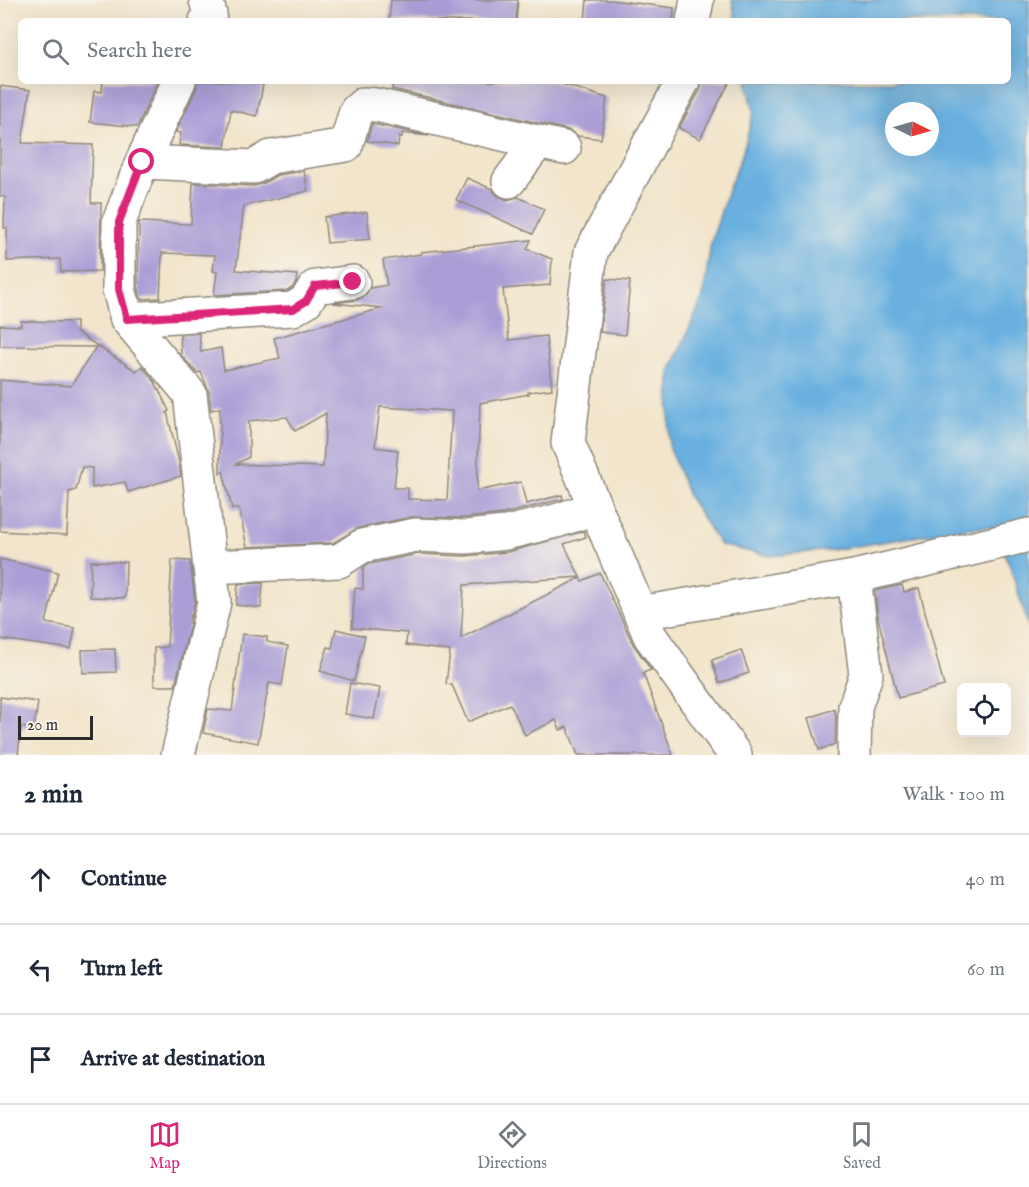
<!DOCTYPE html>
<meta charset="utf-8">
<style>
:root{--surface:#fff;--page:#f2f2f3;--text:#1f2937;--muted:#747a83;--line:#e0e1e3;--accent:#db2777}
body{margin:0;font-family:"IM FELL English",serif;background:var(--page);color:var(--text)}
.controls{position:absolute;right:18px;bottom:18px;display:grid;overflow:hidden;border-radius:9px;box-shadow:0 6px 24px #0002}
.controls button{width:54px;height:54px;display:grid;place-items:center;padding:0;border:0;border-bottom:2px solid var(--line);background:var(--surface);color:var(--text);font:30px sans-serif}
.compass{position:absolute;left:885px;top:102px;width:54px;height:54px;border-radius:50%;background:var(--surface);box-shadow:0 6px 24px #0002;rotate:95deg}
.scale{position:absolute;left:18px;bottom:15px;width:75px;box-sizing:border-box;padding-left:6px;border:3px solid #2b2b2b;border-top:0;font-size:16px;line-height:21px;white-space:nowrap;color:#2b2b2b;-webkit-text-stroke:4px #f7f3e8;paint-order:stroke}
.stop{position:absolute;width:18px;height:18px;margin:-14px;border:4px solid #db2777;border-radius:50%;background:#fff}
.stop.end{background:#db2777;border-color:#fff;box-shadow:0 2px 6px #0008}
.list{margin:0;padding:0;list-style:none}
h2{display:flex;justify-content:space-between;align-items:center;height:78px;margin:0;padding:0 24px;font-size:26px}
h2 small{font-size:20px;font-weight:400;color:var(--muted)}
.list li{display:grid;grid-template-columns:39px 1fr auto;gap:18px;align-items:center;box-sizing:border-box;height:90px;padding:0 24px;border-top:2px solid var(--line)}
.list b{display:block;font-size:22px;white-space:nowrap}
.list em{font-size:20px;font-style:normal;color:var(--muted)}
.icon{flex:none;width:33px;height:33px;fill:none;stroke:currentColor;stroke-width:2;stroke-linecap:round;stroke-linejoin:round}
.map{position:relative;flex:none;width:1029px;height:755px;overflow:hidden}
.search{position:absolute;background:var(--surface);box-shadow:0 6px 24px #0002;left:18px;right:18px;top:18px;height:66px;display:flex;align-items:center;gap:15px;box-sizing:border-box;padding:0 21px;border-radius:9px;color:var(--muted);font-size:22px}
.sheet{height:348px;background:var(--surface)}
nav{display:flex;justify-content:space-around;align-items:center;box-sizing:border-box;height:84px;border-top:2px solid var(--line);background:var(--surface);font-size:16px;color:var(--muted)}
nav a{display:grid;justify-items:center;gap:3px}
nav .on{color:var(--accent)}
.map>svg:first-child{display:block}
.water{fill:#69b0e0;stroke:#4a6e86;stroke-width:1.5;fill-rule:evenodd}
.building{fill:#ab9ed7;fill-rule:evenodd}
.lines{fill:none;stroke-linecap:round;stroke-linejoin:round}
.minor-casing{stroke:#8e887b;stroke-width:36}
.minor{stroke:#fff;stroke-width:33}
.route{stroke:#db2777;stroke-width:8}
</style>
<div class="map">
<svg width="1029" height="755" viewBox="0 0 1029 755">
<rect width="100%" height="100%" fill="#f7f3e8"/>
<filter id="ink" filterUnits="userSpaceOnUse"><feTurbulence type="fractalNoise" baseFrequency=".0167" numOctaves="2"/><feDisplacementMap in="SourceGraphic" scale="12" xChannelSelector="R" yChannelSelector="G"/><feConvolveMatrix kernelMatrix="1 2 1 2 8 2 1 2 1" color-interpolation-filters="sRGB"/></filter>
<filter id="wash" filterUnits="userSpaceOnUse"><feTurbulence type="fractalNoise" baseFrequency=".008" numOctaves="4" result="noise"/><feDisplacementMap in="SourceGraphic" scale="24" xChannelSelector="R" yChannelSelector="G"/><feGaussianBlur stdDeviation="1.35" result="paint"/><feColorMatrix in="noise" values="0 0 0 0 0 0 0 0 0 0 0 0 0 0 0 0 0 1.4 0 .05"/><feComposite in="paint" operator="in"/></filter>
<g filter="url(#wash)">
<rect width="100%" height="100%" fill="#f2e5cb"/>
<!-- water -->
<path class="water" d="M 732,0 L 1029,0 L 1029,628 L 1010,566 L 992,527 L 969,528 L 832,550 L 770,556 L 720,545 L 688,496 L 669,446 L 670,372 L 703,297 L 711,243 L 727,193 L 742,155 L 754,112 L 747,81 L 1008,81 L 1008,21 L 736,21 ZM 894,111 L 930,111 L 930,147 L 894,147 Z"/>
<g id="blocks">
<!-- building -->
<g class="building">
<path d="M 391,0 L 518,0 L 516,21 L 389,21 Z"/>
<path d="M 587,0 L 611,0 L 674,8 L 673,21 L 585,21 Z"/>
<path d="M 103,81 L 158,81 L 137,127 L 90,122 L 94,91 L 102,92 Z"/>
<path d="M 197,81 L 247,81 L 263,85 L 257,116 L 231,110 L 225,147 L 179,145 L 181,133 L 176,132 L 196,89 Z"/>
<path d="M 394,81 L 553,81 L 607,98 L 601,139 L 578,136 L 568,130 L 392,89 Z"/>
<path d="M 702,81 L 730,81 L 700,139 L 679,128 L 700,90 Z"/>
<path d="M 0,86 L 30,90 L 22,143 L 93,145 L 91,203 L 101,203 L 100,271 L 61,272 L 60,259 L 7,261 L 7,228 L 4,228 L 5,197 L 0,196 Z"/>
<path d="M 372,123 L 373,124 L 429,136 L 402,133 L 402,137 L 399,137 L 398,146 L 367,141 Z"/>
<path d="M 304,171 L 308,191 L 244,206 L 236,270 L 297,275 L 296,282 L 293,287 L 287,291 L 214,295 L 217,272 L 213,271 L 215,255 L 162,253 L 160,298 L 141,299 L 138,286 L 139,222 L 191,224 L 193,183 L 254,186 L 264,183 L 277,175 Z"/>
<path d="M 467,178 L 492,189 L 498,196 L 507,200 L 518,197 L 544,209 L 533,234 L 456,200 Z"/>
<path d="M 367,212 L 370,239 L 327,243 L 324,217 Z"/>
<path d="M 531,240 L 527,249 L 552,259 L 550,285 L 503,289 L 509,340 L 546,336 L 552,389 L 528,392 L 529,394 L 480,403 L 477,491 L 521,482 L 526,504 L 562,495 L 563,499 L 503,514 L 465,518 L 412,517 L 358,528 L 333,543 L 247,547 L 239,509 L 232,509 L 223,471 L 220,473 L 220,408 L 211,410 L 209,392 L 201,372 L 197,373 L 181,355 L 180,335 L 199,333 L 201,352 L 221,348 L 224,370 L 280,358 L 274,338 L 383,308 L 333,303 L 356,300 L 365,296 L 370,288 L 387,285 L 383,260 L 421,254 L 421,252 ZM 380,407 L 452,411 L 447,500 L 408,499 L 408,488 L 394,488 L 398,450 L 375,447 ZM 326,413 L 323,467 L 236,464 L 249,457 L 249,421 L 287,417 L 295,431 Z"/>
<path d="M 607,279 L 630,281 L 625,335 L 600,332 Z"/>
<path d="M 21,321 L 76,322 L 76,332 L 136,371 L 142,366 L 155,382 L 169,411 L 167,412 L 178,458 L 181,476 L 128,492 L 125,482 L 92,488 L 92,468 L 82,467 L 76,490 L 69,492 L 67,535 L 0,531 L 0,380 L 71,386 L 96,347 L 0,346 L 0,325 L 21,326 Z"/>
<path d="M 584,531 L 586,537 L 564,544 L 580,577 L 464,585 L 461,638 L 580,578 L 582,581 L 600,573 L 633,644 L 651,670 L 643,673 L 673,755 L 578,755 L 567,727 L 560,730 L 556,720 L 525,735 L 510,704 L 468,722 L 452,685 L 446,684 L 450,651 L 406,645 L 407,633 L 352,628 L 355,588 L 363,589 L 363,568 L 369,564 L 418,554 L 465,556 L 508,552 Z"/>
<path d="M 0,559 L 58,572 L 46,623 L 75,628 L 71,649 L 0,639 Z"/>
<path d="M 172,560 L 190,561 L 195,601 L 191,617 L 190,616 L 190,624 L 175,686 L 154,686 L 154,648 L 167,647 Z"/>
<path d="M 91,561 L 126,562 L 125,598 L 90,597 Z"/>
<path d="M 263,583 L 261,608 L 236,605 L 238,584 Z"/>
<path d="M 902,585 L 904,592 L 919,588 L 944,686 L 898,698 L 878,618 L 875,591 Z"/>
<path d="M 336,629 L 365,636 L 354,681 L 320,671 L 328,647 L 332,648 Z"/>
<path d="M 242,634 L 267,637 L 267,642 L 288,646 L 282,685 L 269,683 L 258,743 L 203,733 L 208,709 L 232,711 Z"/>
<path d="M 115,649 L 116,672 L 83,673 L 82,650 Z"/>
<path d="M 741,650 L 749,673 L 719,683 L 712,660 Z"/>
<path d="M 350,683 L 380,688 L 374,719 L 345,714 Z"/>
<path d="M 0,697 L 38,702 L 34,729 L 21,727 L 18,755 L 0,755 Z"/>
<path d="M 834,709 L 836,716 L 835,744 L 819,750 L 809,718 Z"/>
</g>
</g>
</g>
<g filter="url(#ink)">
<use href="#blocks" fill-opacity="0" stroke="#8e887b" stroke-width="1.5"/>
<g class="lines">
<defs>
<g id="minor">
<path d="M 206,0 L 210,14 L 206,21"/>
<path d="M 693,21 L 697,0"/>
<path d="M 683,81 L 591,252 L 568,443 L 650,636 L 735,755"/>
<path d="M 142,162 L 254,167 L 271,157 L 346,145 L 356,111 L 364,104 L 376,105 L 564,148"/>
<path d="M 509,181 L 538,142"/>
<path d="M 127,319 L 293,309 L 306,301 L 315,287 L 353,282"/>
<path d="M 210,567 L 339,561 L 362,546 L 416,535 L 466,537 L 506,533 L 556,521 L 595,508"/>
<path d="M 854,577 L 1029,535"/>
<path d="M 640,613 L 854,577 L 866,675 L 855,707 L 854,755"/>
<path d="M 178,755 L 214,602 L 190,394 L 127,319 L 119,289 L 119,222 L 142,162 L 179,81"/>
</g>
</defs>
<!-- minor casing -->
<use href="#minor" class="minor-casing"/>
<!-- minor -->
<use href="#minor" class="minor"/>
</g>
</g>
<g class="lines" filter="url(#ink)">
<!-- route -->
<path class="route" d="M 142,162 L 119,222 L 119,289 L 127,319 L 293,309 L 306,301 L 315,286 L 353,282"/>
</g>
</svg>
<div class="controls">
<button><svg class="icon" aria-label="locate" viewBox="0 0 24 24"><circle cx="12" cy="12" r="6"/><path d="M12 2v4M12 18v4M2 12h4M18 12h4"/></svg></button>
</div>
<svg class="compass" viewBox="-18 -18 36 36"><path d="M0-13l5 13h-10z" fill="#e53935"/><path d="M0 13l5-13h-10z" fill="#747a83"/></svg>
<div class="scale">20 m</div>
<div class="stop" style="left:142px;top:162px"></div>
<div class="stop end" style="left:353px;top:282px"></div>
<div class="search"><svg class="icon" aria-label="search" viewBox="0 0 24 24"><circle cx="10" cy="10" r="6"/><path d="M15 15l6 6"/></svg>Search here</div>
</div>
<section class="sheet">
<h2>2 min<small>Walk · 100 m</small></h2>
<ul class="list">
<li><svg class="icon" aria-label="ahead" viewBox="0 0 24 24"><path d="M12 20V5M6 11l6-6 6 6"/></svg><div><b>Continue</b></div><em>40 m</em></li>
<li><svg class="icon" aria-label="left" viewBox="0 0 24 24"><path d="M17 20v-9H6M10 6l-5 5 5 5"/></svg><div><b>Turn left</b></div><em>60 m</em></li>
<li><svg class="icon" aria-label="arrive" viewBox="0 0 24 24"><path d="M6 21V4h12l-3 4 3 4H6"/></svg><div><b>Arrive at destination</b></div></li>
</ul>
</section>
<nav>
<a class="on"><svg class="icon" aria-label="map" viewBox="0 0 24 24"><path d="M3 6l6-2 6 2 6-2v14l-6 2-6-2-6 2zM9 4v14M15 6v14"/></svg>Map</a>
<a><svg class="icon" aria-label="directions" viewBox="0 0 24 24"><path d="M12 3l9 9-9 9-9-9zM9 14v-3h6M13 9l2 2-2 2"/></svg>Directions</a>
<a><svg class="icon" aria-label="saved" viewBox="0 0 24 24"><path d="M7 4h10v16l-5-4-5 4z"/></svg>Saved</a>
</nav>
